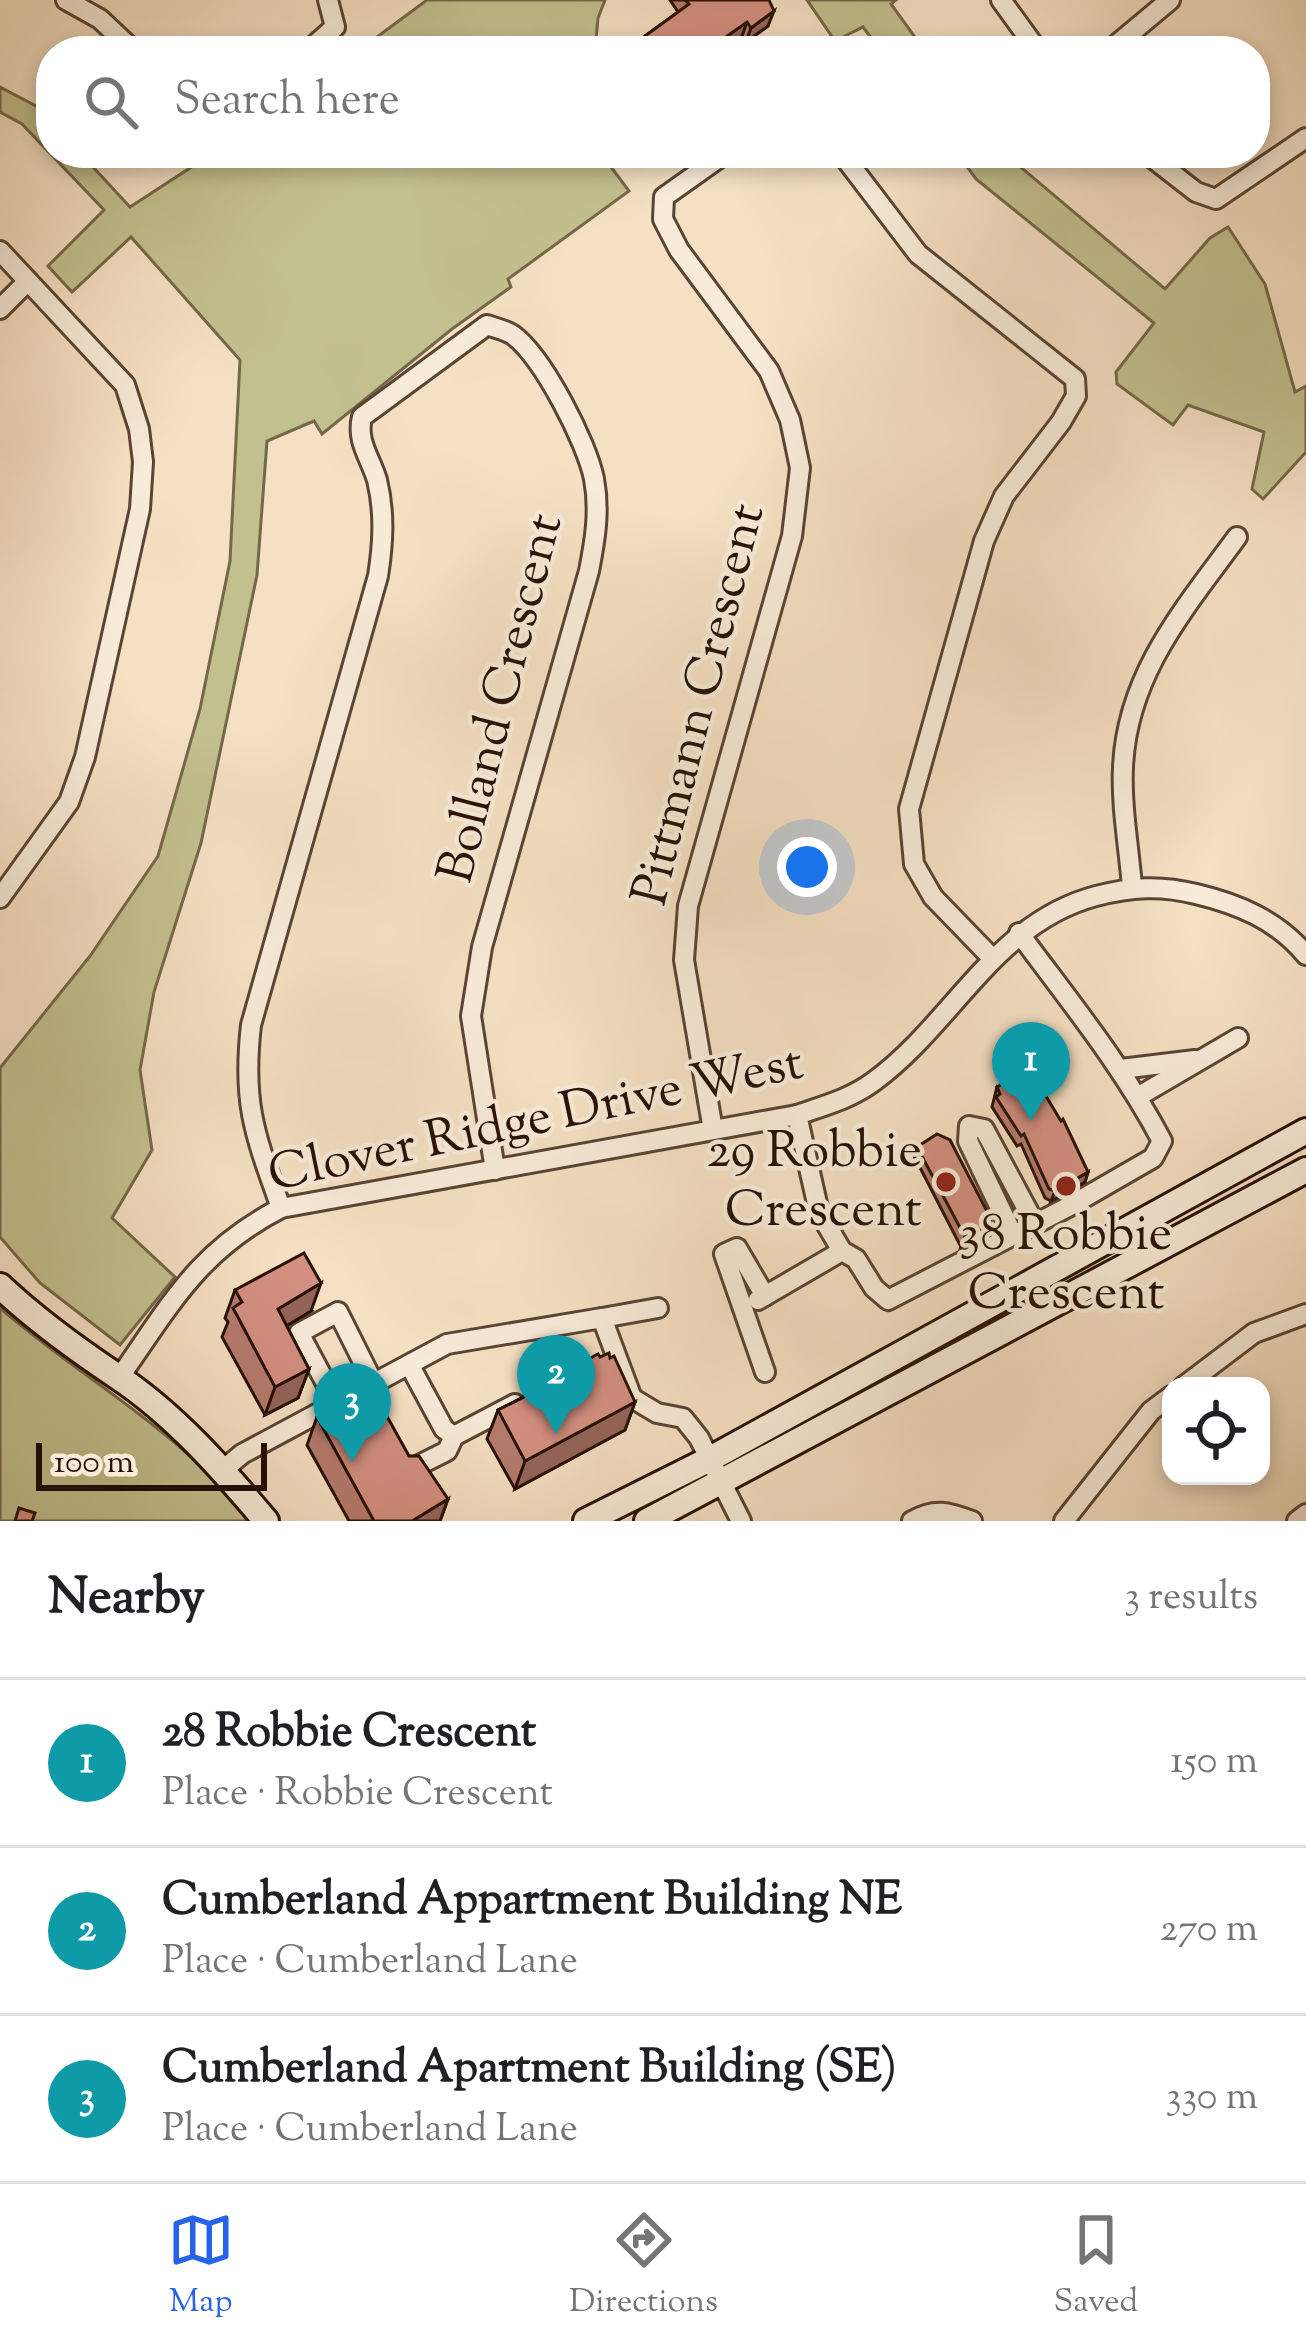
<!DOCTYPE html>
<meta charset="utf-8">
<style>
:root{--surface:#fff;--page:#f2f2f2;--text:#202124;--muted:#757577;--line:#e0e0e0;--accent:#2563eb}
body{margin:0;font-family:"Sorts Mill Goudy",serif;background:var(--page);color:var(--text)}
.controls{position:absolute;right:36px;bottom:36px;display:grid;overflow:hidden;border-radius:24px;box-shadow:0 6px 18px #0003}
.controls button{width:108px;height:108px;display:grid;place-items:center;padding:0;border:0;border-bottom:3px solid var(--line);background:var(--surface);color:var(--text);font:60px sans-serif}
.scale{position:absolute;left:36px;bottom:30px;width:231px;box-sizing:border-box;padding-left:12px;border:6px solid #271005;border-top:0;font-size:33px;line-height:42px;white-space:nowrap;color:#271005;-webkit-text-stroke:9px #f8ebd8;paint-order:stroke}
.you{position:absolute;left:807px;top:867px;width:42px;height:42px;margin:-30px;border:9px solid #fff;border-radius:50%;background:#1a73e8;box-shadow:0 0 0 18px #1a73e833}
.badge{display:grid;place-items:center;width:78px;height:78px;border-radius:50%;background:var(--accent);color:#fff;font-size:39px;font-weight:700}
.pin{position:absolute;translate:-50% -99px;filter:drop-shadow(0 3px 6px #0008)}
.pin::after{content:'';position:absolute;top:63px;width:42px;height:36px;background:inherit;clip-path:polygon(0 0,100% 0,50% 100%)}
.list{margin:0;padding:0;list-style:none}
h2{display:flex;justify-content:space-between;align-items:center;height:156px;margin:0;padding:0 48px;font-size:51px}
h2 small{font-size:39px;font-weight:400;color:var(--muted)}
.list li{display:grid;grid-template-columns:78px 1fr auto;gap:36px;align-items:center;box-sizing:border-box;height:168px;padding:0 48px;border-top:3px solid var(--line)}
.list b{display:block;font-size:45px;white-space:nowrap}
.list p{margin:0;font-size:39px;white-space:nowrap;color:var(--muted)}
.list em{font-size:39px;font-style:normal;color:var(--muted)}
.icon{flex:none;width:66px;height:66px;fill:none;stroke:currentColor;stroke-width:2;stroke-linecap:round;stroke-linejoin:round}
.map{position:relative;flex:none;width:1306px;height:1521px;overflow:hidden}
.search{position:absolute;background:var(--surface);box-shadow:0 6px 18px #0003;left:36px;right:36px;top:36px;height:132px;display:flex;align-items:center;gap:30px;box-sizing:border-box;padding:0 42px;border-radius:48px;color:var(--muted);font-size:45px}
.sheet{height:660px;background:var(--surface)}
nav{display:flex;justify-content:space-around;align-items:center;box-sizing:border-box;height:168px;border-top:3px solid var(--line);background:var(--surface);font-size:33px;color:var(--muted)}
nav a{display:grid;justify-items:center;gap:6px}
nav .on{color:var(--accent)}
.map>svg:first-child{display:block}
.green{fill:#c3c08f;stroke:#75684a;stroke-width:3}
.lines{fill:none;stroke-linecap:round;stroke-linejoin:round}
.street-casing{stroke:#5a4434;stroke-width:24}
.secondary-casing{stroke:#271005;stroke-width:30}
.street{stroke:#f8ebd8;stroke-width:18}
.secondary{stroke:#f8ebd8;stroke-width:24}
.wall{fill:#b57b6e;stroke:#271005;stroke-width:3}
.shaded-wall{fill:#94645a;stroke:#271005;stroke-width:3}
.building{fill:#d38f80;stroke:#271005;stroke-width:3}
.poi-dot{fill:#8f2418;stroke:#f8ebd8;stroke-width:4.5}
.labels{text-anchor:middle;dominant-baseline:central;stroke-width:9;stroke-linejoin:round;paint-order:stroke}
.street-label{font-size:51px;fill:#271005;stroke:#f8ebd8}
.poi-label{font-size:51px;fill:#271005;stroke:#f8ebd8;text-anchor:end}
</style>
<div class="map">
<svg width="1306" height="1521" viewBox="0 0 1306 1521">
<rect width="100%" height="100%" fill="#f5e0c3"/>
<filter id="stains"><feTurbulence type="fractalNoise" baseFrequency=".00167" numOctaves="4"/><feColorMatrix values="0 0 0 0 .2 0 0 0 0 .09 0 0 0 0 .02 0 0 0 .5 -.17"/></filter>
<radialGradient id="worn" r=".72"><stop offset=".6" stop-color="#630" stop-opacity="0"/><stop offset="1" stop-color="#630" stop-opacity=".3"/></radialGradient>
<!-- green -->
<g class="green">
<path d="M 427,0 L 605,0 L 598,18 L 595,51 L 358,51 Z"/>
<path d="M 807,0 L 896,0 L 891,4 L 925,51 L 881,51 L 863,27 L 835,41 Z"/>
<path d="M 0,87 L 36,106 L 51,122 L 51,153 L 80,153 L 130,207 L 213,153 L 611,153 L 605,159 L 629,191 L 508,279 L 511,287 L 452,329 L 322,434 L 314,421 L 267,441 L 257,575 L 201,843 L 154,992 L 140,1070 L 152,1150 L 112,1218 L 175,1277 L 120,1345 L 40,1283 L 0,1237 L 0,1068 L 90,956 L 158,856 L 200,709 L 230,561 L 240,360 L 131,237 L 72,292 L 48,266 L 104,210 L 22,124 L 0,112 Z"/>
<path d="M 957,153 L 1004,153 L 1165,289 L 1210,238 L 1228,227 L 1265,284 L 1295,392 L 1306,386 L 1306,452 L 1263,499 L 1252,489 L 1264,432 L 1188,405 L 1173,425 L 1117,384 L 1116,372 L 1154,323 L 976,179 Z"/>
<path d="M 0,1308 C 82,1380 183,1430 248,1521 L 0,1521 Z"/>
</g>
<g class="lines">
<defs>
<g id="street">
<path d="M 66,0 L 100,19 L 134,51"/>
<path d="M 1001,0 L 1038,51"/>
<path d="M 308,51 L 335,27 L 328,0"/>
<path d="M 1109,51 L 1170,0"/>
<path d="M 841,153 L 918,254 L 1075,379 L 1076,396 L 1061,422 L 1004,496 L 984,541 L 909,809 L 914,864 L 933,897 L 993,959"/>
<path d="M 1146,153 L 1196,192 L 1216,199 L 1306,138"/>
<path d="M 0,251 L 125,385 L 139,429 L 143,462 L 140,509 L 85,757 L 69,802 L 0,898"/>
<path d="M 0,309 L 28,281"/>
<path d="M 1132,887 C 1129,848 1121,806 1123,767 C 1127,674 1185,608 1237,537"/>
<path d="M 1121,1069 L 1195,1060"/>
<path d="M 1139,1096 L 1238,1038"/>
<path d="M 797,1115 L 819,1212 L 842,1251 L 856,1259 L 874,1288 L 888,1300 L 1068,1207 L 1153,1158 L 1162,1141 C 1122,1065 1070,1002 1019,933"/>
<path d="M 713,1130 L 684,960 L 688,906 L 792,536 L 800,468 L 790,420 L 769,371 L 679,250 L 663,219 L 664,197 L 726,153"/>
<path d="M 281,1208 C 255,1135 242,1104 251,1025 L 378,576 C 383,544 385,513 377,480 C 370,457 356,441 362,417 L 487,325 C 495,328 506,330 513,335 C 543,357 587,443 594,479 C 600,511 595,540 589,571 L 482,947 L 471,1016 L 495,1170"/>
<path d="M 1013,1235 L 968,1141 L 969,1126 L 984,1129 L 1035,1224"/>
<path d="M 758,1300 L 842,1251"/>
<path d="M 602,1318 L 658,1308"/>
<path d="M 410,1366 L 444,1429 L 454,1436"/>
<path d="M 765,1372 L 724,1254 L 737,1248 L 765,1296"/>
<path d="M 119,1378 C 171,1304 198,1251 281,1208 L 797,1115 C 823,1106 850,1099 873,1082 C 953,1024 994,923 1096,896 C 1131,887 1160,885 1196,894 C 1238,904 1277,920 1306,955"/>
<path d="M 1184,1386 L 1254,1333 L 1306,1314"/>
<path d="M 337,1404 L 299,1333 L 338,1312 L 375,1386"/>
<path d="M 405,1468 L 407,1471 L 447,1451 L 454,1436 L 515,1404"/>
<path d="M 223,1470 L 242,1454 L 447,1344 L 602,1318 L 632,1398 L 657,1413 L 683,1418 L 699,1438 L 741,1521"/>
<path d="M 912,1521 C 935,1508 948,1512 972,1521"/>
<path d="M 1064,1521 L 1151,1411 L 1171,1396"/>
<path d="M 1297,1521 L 1306,1514"/>
</g>
<g id="secondary">
<path d="M 0,1286 C 37,1321 76,1349 118,1377 C 175,1415 223,1470 266,1521"/>
<path d="M 586,1521 L 710,1459 L 1306,1131"/>
<path d="M 647,1521 L 1306,1170"/>
</g>
</defs>
<!-- street casing -->
<use href="#street" class="street-casing"/>
<!-- secondary casing -->
<use href="#secondary" class="secondary-casing"/>
<!-- street -->
<use href="#street" class="street"/>
<!-- secondary -->
<use href="#secondary" class="secondary"/>
</g>
<!-- wall -->
<g class="wall">
<path d="M 670,0 L 769,0 L 768,26 L 746,42 L 742,36 L 721,51 L 640,51 L 645,36 L 678,12 Z"/>
<path d="M 997,1087 L 1088,1172 L 1085,1182 L 1051,1201 L 1045,1198 L 1021,1144 L 1017,1146 L 992,1107 Z"/>
<path d="M 917,1147 L 986,1234 L 961,1247 L 914,1156 Z"/>
<path d="M 235,1290 L 311,1311 L 286,1326 L 309,1369 L 298,1398 L 265,1415 L 222,1337 L 228,1322 L 225,1318 Z"/>
<path d="M 587,1360 L 635,1402 L 625,1430 L 515,1489 L 487,1439 L 498,1410 L 584,1366 Z"/>
<path d="M 338,1412 L 409,1456 L 448,1499 L 440,1521 L 349,1521 L 307,1445 L 317,1417 Z"/>
</g>
<!-- shaded-wall -->
<g class="shaded-wall">
<path d="M 774,11 L 768,26 L 746,42 L 751,28 Z"/>
<path d="M 747,22 L 742,36 L 721,51 L 706,51 Z"/>
<path d="M 1088,1172 L 1085,1182 L 1051,1201 L 1055,1191 Z"/>
<path d="M 990,1224 L 986,1234 L 961,1247 L 965,1237 Z"/>
<path d="M 321,1283 L 311,1311 L 268,1337 L 278,1309 Z"/>
<path d="M 309,1369 L 298,1398 L 265,1415 L 275,1387 Z"/>
<path d="M 635,1402 L 625,1430 L 515,1489 L 525,1461 Z"/>
<path d="M 448,1499 L 440,1521 L 412,1521 Z"/>
</g>
<!-- building -->
<g class="building">
<path d="M 685,0 L 769,0 L 774,11 L 751,28 L 747,22 L 706,51 L 656,51 L 645,36 L 689,4 Z"/>
<path d="M 1029,1068 L 1061,1121 L 1063,1119 L 1088,1172 L 1055,1191 L 1049,1189 L 1024,1134 L 1021,1136 L 996,1097 L 1000,1094 L 997,1087 Z"/>
<path d="M 937,1134 L 950,1140 L 991,1219 L 990,1224 L 965,1237 L 917,1147 Z"/>
<path d="M 304,1253 L 321,1283 L 278,1309 L 309,1369 L 275,1387 L 233,1308 L 242,1302 L 235,1290 Z"/>
<path d="M 609,1353 L 610,1358 L 614,1356 L 635,1402 L 525,1461 L 498,1410 L 589,1364 L 587,1360 L 598,1354 L 600,1357 Z"/>
<path d="M 374,1393 L 409,1456 L 419,1456 L 448,1499 L 412,1521 L 374,1521 L 317,1417 L 335,1407 L 338,1412 Z"/>
<path d="M 19,1508 L 35,1513 L 32,1521 L 15,1521 Z"/>
</g>
<!-- markers -->
<g class="poi-dot">
<circle cx="946" cy="1182" r="12"/>
<circle cx="1066" cy="1186" r="12"/>
</g>
<g class="labels">
<!-- street labels -->
<g class="street-label">
<text transform="translate(503 699) rotate(-76)">Bolland Crescent</text>
<text transform="translate(701 705) rotate(-76)">Pittmann Crescent</text>
<text transform="translate(536 1121) rotate(-12)">Clover Ridge Drive West</text>
</g>
<!-- poi labels -->
<g class="poi-label">
<text x="922" y="1153">29 Robbie<tspan x="922" dy="59">Crescent</tspan></text>
<text x="1066" y="1236" text-anchor="middle">38 Robbie<tspan x="1066" dy="59">Crescent</tspan></text>
</g>
</g>
<rect width="100%" height="100%" filter="url(#stains)"/>
<rect width="100%" height="100%" fill="url(#worn)"/>
</svg>
<div class="controls">
<button><svg class="icon" aria-label="locate" viewBox="0 0 24 24"><circle cx="12" cy="12" r="6"/><path d="M12 2v4M12 18v4M2 12h4M18 12h4"/></svg></button>
</div>
<div class="scale">100 m</div>
<div class="you"></div>
<div class="pin badge" style="left:1031px;top:1121px;background:#0f9aa8">1</div>
<div class="pin badge" style="left:556px;top:1434px;background:#0f9aa8">2</div>
<div class="pin badge" style="left:352px;top:1462px;background:#0f9aa8">3</div>
<div class="search"><svg class="icon" aria-label="search" viewBox="0 0 24 24"><circle cx="10" cy="10" r="6"/><path d="M15 15l6 6"/></svg>Search here</div>
</div>
<section class="sheet">
<h2>Nearby<small>3 results</small></h2>
<ul class="list">
<li><span class="badge" style="background:#0f9aa8">1</span><div><b>28 Robbie Crescent</b><p>Place · Robbie Crescent</p></div><em>150 m</em></li>
<li><span class="badge" style="background:#0f9aa8">2</span><div><b>Cumberland Appartment Building NE</b><p>Place · Cumberland Lane</p></div><em>270 m</em></li>
<li><span class="badge" style="background:#0f9aa8">3</span><div><b>Cumberland Apartment Building (SE)</b><p>Place · Cumberland Lane</p></div><em>330 m</em></li>
</ul>
</section>
<nav>
<a class="on"><svg class="icon" aria-label="map" viewBox="0 0 24 24"><path d="M3 6l6-2 6 2 6-2v14l-6 2-6-2-6 2zM9 4v14M15 6v14"/></svg>Map</a>
<a><svg class="icon" aria-label="directions" viewBox="0 0 24 24"><path d="M12 3l9 9-9 9-9-9zM9 14v-3h6M13 9l2 2-2 2"/></svg>Directions</a>
<a><svg class="icon" aria-label="saved" viewBox="0 0 24 24"><path d="M7 4h10v16l-5-4-5 4z"/></svg>Saved</a>
</nav>
